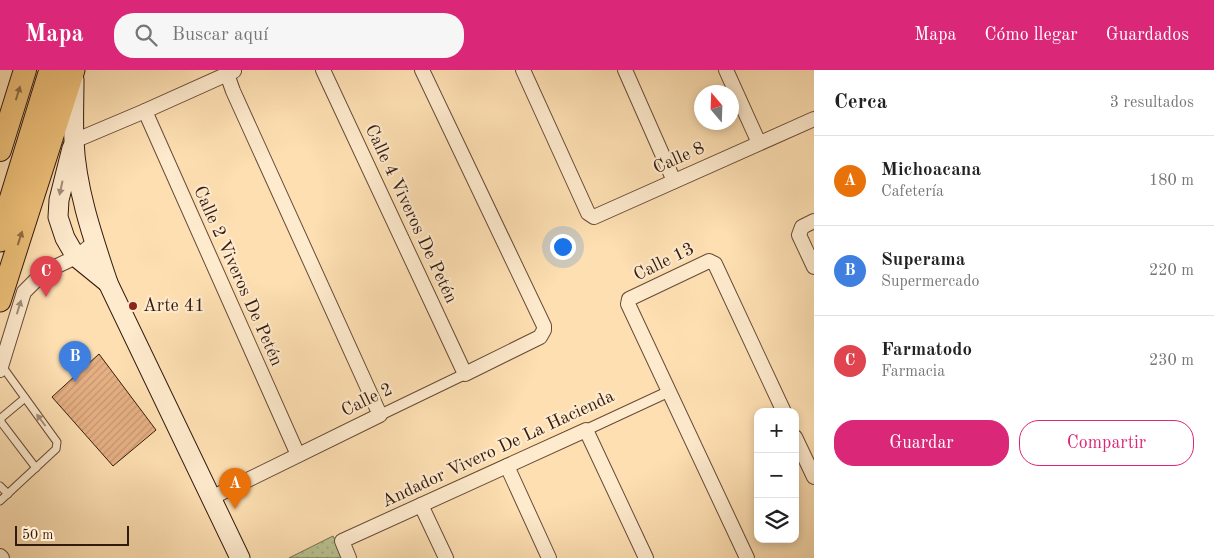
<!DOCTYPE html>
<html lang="es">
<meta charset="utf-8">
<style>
:root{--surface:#fff;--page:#f6f6f6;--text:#222;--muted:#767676;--line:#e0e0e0;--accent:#db2777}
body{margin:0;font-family:"Old Standard TT",serif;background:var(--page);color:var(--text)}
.controls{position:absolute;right:15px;bottom:15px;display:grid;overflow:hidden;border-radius:10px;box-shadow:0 2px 8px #0003}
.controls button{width:45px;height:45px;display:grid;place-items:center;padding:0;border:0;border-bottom:1px solid var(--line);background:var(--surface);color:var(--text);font:25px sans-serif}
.compass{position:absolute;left:694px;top:15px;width:45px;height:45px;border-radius:50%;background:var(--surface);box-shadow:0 2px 8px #0003;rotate:341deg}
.scale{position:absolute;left:15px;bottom:12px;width:114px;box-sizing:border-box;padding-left:5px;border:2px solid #331a0f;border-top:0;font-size:14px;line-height:18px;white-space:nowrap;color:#331a0f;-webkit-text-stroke:4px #feeacd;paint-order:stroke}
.you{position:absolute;left:562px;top:176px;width:18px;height:18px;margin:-12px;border:4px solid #fff;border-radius:50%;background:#1a73e8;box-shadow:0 0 0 8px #1a73e833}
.badge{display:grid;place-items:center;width:32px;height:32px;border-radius:50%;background:var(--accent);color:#fff;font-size:16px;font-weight:700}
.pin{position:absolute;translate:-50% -41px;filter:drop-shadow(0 1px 2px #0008)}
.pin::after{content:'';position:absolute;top:26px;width:18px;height:15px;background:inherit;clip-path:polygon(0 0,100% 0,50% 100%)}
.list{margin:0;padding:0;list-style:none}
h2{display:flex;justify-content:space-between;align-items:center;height:65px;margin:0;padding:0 20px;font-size:21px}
h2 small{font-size:16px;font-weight:400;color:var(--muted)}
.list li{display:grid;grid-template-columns:32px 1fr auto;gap:15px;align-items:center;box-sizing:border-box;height:90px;padding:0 20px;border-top:1px solid var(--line)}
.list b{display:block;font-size:19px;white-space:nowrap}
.list p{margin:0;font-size:16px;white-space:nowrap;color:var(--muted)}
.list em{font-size:16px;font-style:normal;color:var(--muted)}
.actions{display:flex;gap:10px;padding:15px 20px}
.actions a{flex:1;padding:11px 0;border:1px solid var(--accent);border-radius:20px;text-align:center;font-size:18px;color:var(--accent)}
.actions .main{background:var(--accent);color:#fff}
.icon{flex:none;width:28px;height:28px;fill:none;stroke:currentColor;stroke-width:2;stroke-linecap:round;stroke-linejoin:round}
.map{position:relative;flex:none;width:814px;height:488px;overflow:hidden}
header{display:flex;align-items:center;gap:30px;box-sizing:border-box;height:70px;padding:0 25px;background:var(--accent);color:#fff}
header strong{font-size:24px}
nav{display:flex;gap:28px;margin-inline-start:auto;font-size:18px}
.search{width:350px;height:45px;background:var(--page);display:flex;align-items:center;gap:12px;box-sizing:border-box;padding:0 18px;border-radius:20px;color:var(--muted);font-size:19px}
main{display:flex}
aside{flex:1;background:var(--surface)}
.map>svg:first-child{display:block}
.park{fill:url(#park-dots);stroke:#766e50}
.building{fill:url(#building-hatch);stroke:#331a0f}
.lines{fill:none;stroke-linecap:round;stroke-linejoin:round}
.service-casing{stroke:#664b38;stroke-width:9}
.pedestrian-casing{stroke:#664b38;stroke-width:12}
.minor-casing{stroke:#664b38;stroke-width:16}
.secondary-casing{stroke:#331a0f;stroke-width:21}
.primary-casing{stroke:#331a0f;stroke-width:23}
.trunk-casing{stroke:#331a0f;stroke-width:24}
.motorway-casing{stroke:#331a0f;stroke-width:27}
.service{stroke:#feeacd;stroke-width:7}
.pedestrian{stroke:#feeacd;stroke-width:10}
.minor{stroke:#feeacd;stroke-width:14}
.secondary{stroke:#feeacd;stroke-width:19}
.primary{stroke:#eec079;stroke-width:21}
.trunk{stroke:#eec079;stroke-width:22}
.motorway{stroke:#eec079;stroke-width:25}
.oneway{fill:#906d44}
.oneway2{fill:#a38c78}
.poi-dot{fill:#8f2418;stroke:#feeacd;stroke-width:2}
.labels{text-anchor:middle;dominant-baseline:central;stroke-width:4.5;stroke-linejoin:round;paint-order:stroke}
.street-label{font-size:18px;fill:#331a0f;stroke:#feeacd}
.poi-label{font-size:18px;fill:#331a0f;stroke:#feeacd;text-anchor:start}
</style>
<header>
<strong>Mapa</strong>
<div class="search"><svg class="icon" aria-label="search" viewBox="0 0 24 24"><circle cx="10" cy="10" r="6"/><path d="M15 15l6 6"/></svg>Buscar aquí</div>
<nav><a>Mapa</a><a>Cómo llegar</a><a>Guardados</a></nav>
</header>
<main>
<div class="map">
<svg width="814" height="488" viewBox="0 0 814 488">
<defs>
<pattern id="park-dots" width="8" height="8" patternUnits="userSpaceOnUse" patternTransform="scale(1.25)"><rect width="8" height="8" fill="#b9c391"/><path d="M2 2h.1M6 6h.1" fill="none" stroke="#a0a77c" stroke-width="1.8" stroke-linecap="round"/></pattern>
<pattern id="building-hatch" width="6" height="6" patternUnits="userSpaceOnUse" patternTransform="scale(1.25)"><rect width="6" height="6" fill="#e6b084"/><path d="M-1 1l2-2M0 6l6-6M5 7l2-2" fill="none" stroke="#c69771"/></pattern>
</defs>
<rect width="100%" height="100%" fill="#fddfb2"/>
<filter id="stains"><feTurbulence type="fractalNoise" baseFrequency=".004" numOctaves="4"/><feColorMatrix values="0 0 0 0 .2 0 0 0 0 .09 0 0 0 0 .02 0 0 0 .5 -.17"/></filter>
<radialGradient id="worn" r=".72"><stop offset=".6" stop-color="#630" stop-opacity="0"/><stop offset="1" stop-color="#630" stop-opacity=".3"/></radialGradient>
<!-- park -->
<path class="park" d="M 333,466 L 344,488 L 289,488 Z"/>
<!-- building -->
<path class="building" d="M 99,284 L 156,360 L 113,396 L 52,327 Z"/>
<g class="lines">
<defs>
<g id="service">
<path d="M 25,328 L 1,348 L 1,352 L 36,398"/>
<path d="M 0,416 L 8,424"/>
<path d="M 0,431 L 56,379 L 57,372 L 2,296"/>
</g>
<g id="pedestrian">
<path d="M 380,345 L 465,304"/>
<path d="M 586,360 L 670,321"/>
</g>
<g id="minor">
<path d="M 323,0 L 465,304 L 540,267 L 544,260 L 544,256 L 422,0"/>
<path d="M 523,0 L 588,143 L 594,147 L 814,49"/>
<path d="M 625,0 L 674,111"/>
<path d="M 726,0 L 759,73"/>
<path d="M 145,41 L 298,385"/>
<path d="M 74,71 L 145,41 L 234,1"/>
<path d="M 814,151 L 802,157 L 799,165 L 814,197"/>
<path d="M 0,300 L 24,222 L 36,210 L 55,197 L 76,187 L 94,173"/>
<path d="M 795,367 L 814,407"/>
<path d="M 507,396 L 549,488"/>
<path d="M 211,428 L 380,345 L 233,21 L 227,4"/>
<path d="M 421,435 L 446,488"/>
<path d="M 0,486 L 2,488"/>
<path d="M 349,488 L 342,471 L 586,360 L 646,488"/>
<path d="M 747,488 L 628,234 L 629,229 L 709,191 L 715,194 L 784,342"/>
</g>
<g id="secondary">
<path d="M 74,9 C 74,29 73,50 74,71 C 76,119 93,168 108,213 L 240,488"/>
<path d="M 72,78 L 59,130 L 58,147 L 65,168 L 76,187 L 108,213"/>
</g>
<path id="primary" d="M 0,231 L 74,0"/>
<path id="trunk" d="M 0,80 L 25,0"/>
<path id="motorway" d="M 0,169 L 52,0"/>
</defs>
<!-- service casing -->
<use href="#service" class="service-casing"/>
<!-- pedestrian casing -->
<use href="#pedestrian" class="pedestrian-casing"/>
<!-- minor casing -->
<use href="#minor" class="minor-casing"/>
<!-- secondary casing -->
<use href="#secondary" class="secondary-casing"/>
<!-- primary casing -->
<use href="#primary" class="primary-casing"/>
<!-- trunk casing -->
<use href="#trunk" class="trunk-casing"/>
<!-- motorway casing -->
<use href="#motorway" class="motorway-casing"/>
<!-- service -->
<use href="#service" class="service"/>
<!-- pedestrian -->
<use href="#pedestrian" class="pedestrian"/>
<!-- minor -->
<use href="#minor" class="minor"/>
<!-- secondary -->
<use href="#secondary" class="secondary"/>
<!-- primary -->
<use href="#primary" class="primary"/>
<!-- trunk -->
<use href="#trunk" class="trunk"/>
<!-- motorway -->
<use href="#motorway" class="motorway"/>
</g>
<!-- one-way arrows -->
<defs><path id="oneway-solid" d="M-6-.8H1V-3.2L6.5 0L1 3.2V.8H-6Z" transform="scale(1.25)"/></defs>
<g class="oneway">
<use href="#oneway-solid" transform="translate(18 23) rotate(-73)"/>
<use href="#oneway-solid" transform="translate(20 168) rotate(-72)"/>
</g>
<g class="oneway2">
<use href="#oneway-solid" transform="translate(61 118) rotate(102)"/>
<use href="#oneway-solid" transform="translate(19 237) rotate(-73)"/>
<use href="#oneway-solid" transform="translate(41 350) rotate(-127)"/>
</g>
<!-- markers -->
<circle class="poi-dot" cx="133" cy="236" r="5"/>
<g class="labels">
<!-- street labels -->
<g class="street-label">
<text transform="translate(679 88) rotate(-24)">Calle 8</text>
<text transform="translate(411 144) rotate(65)">Calle 4 Viveros De Petén</text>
<text transform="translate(664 192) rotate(-26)">Calle 13</text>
<text transform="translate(238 206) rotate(66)">Calle 2 Viveros De Petén</text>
<text transform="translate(367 330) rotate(-26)">Calle 2</text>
<text transform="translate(498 379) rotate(-25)">Andador Vivero De La Hacienda</text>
</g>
<!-- poi labels -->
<g class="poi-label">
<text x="143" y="236">Arte 41</text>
</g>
</g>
<rect width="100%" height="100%" filter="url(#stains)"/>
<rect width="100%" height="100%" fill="url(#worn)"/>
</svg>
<div class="controls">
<button>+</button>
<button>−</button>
<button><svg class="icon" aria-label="layers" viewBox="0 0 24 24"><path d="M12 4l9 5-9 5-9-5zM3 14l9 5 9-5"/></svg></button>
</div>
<svg class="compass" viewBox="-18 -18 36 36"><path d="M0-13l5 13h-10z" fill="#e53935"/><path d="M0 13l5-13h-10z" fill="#767676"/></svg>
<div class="scale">50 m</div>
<div class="you"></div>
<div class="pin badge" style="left:235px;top:439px;background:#e8710a">A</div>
<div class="pin badge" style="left:75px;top:312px;background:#3f7fe0">B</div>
<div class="pin badge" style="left:46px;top:227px;background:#e0444e">C</div>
</div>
<aside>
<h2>Cerca<small>3 resultados</small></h2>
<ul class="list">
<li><span class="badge" style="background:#e8710a">A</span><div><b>Michoacana</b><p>Cafetería</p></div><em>180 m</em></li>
<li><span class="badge" style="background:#3f7fe0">B</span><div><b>Superama</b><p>Supermercado</p></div><em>220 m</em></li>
<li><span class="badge" style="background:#e0444e">C</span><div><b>Farmatodo</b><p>Farmacia</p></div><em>230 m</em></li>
</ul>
<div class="actions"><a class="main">Guardar</a><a>Compartir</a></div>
</aside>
</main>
